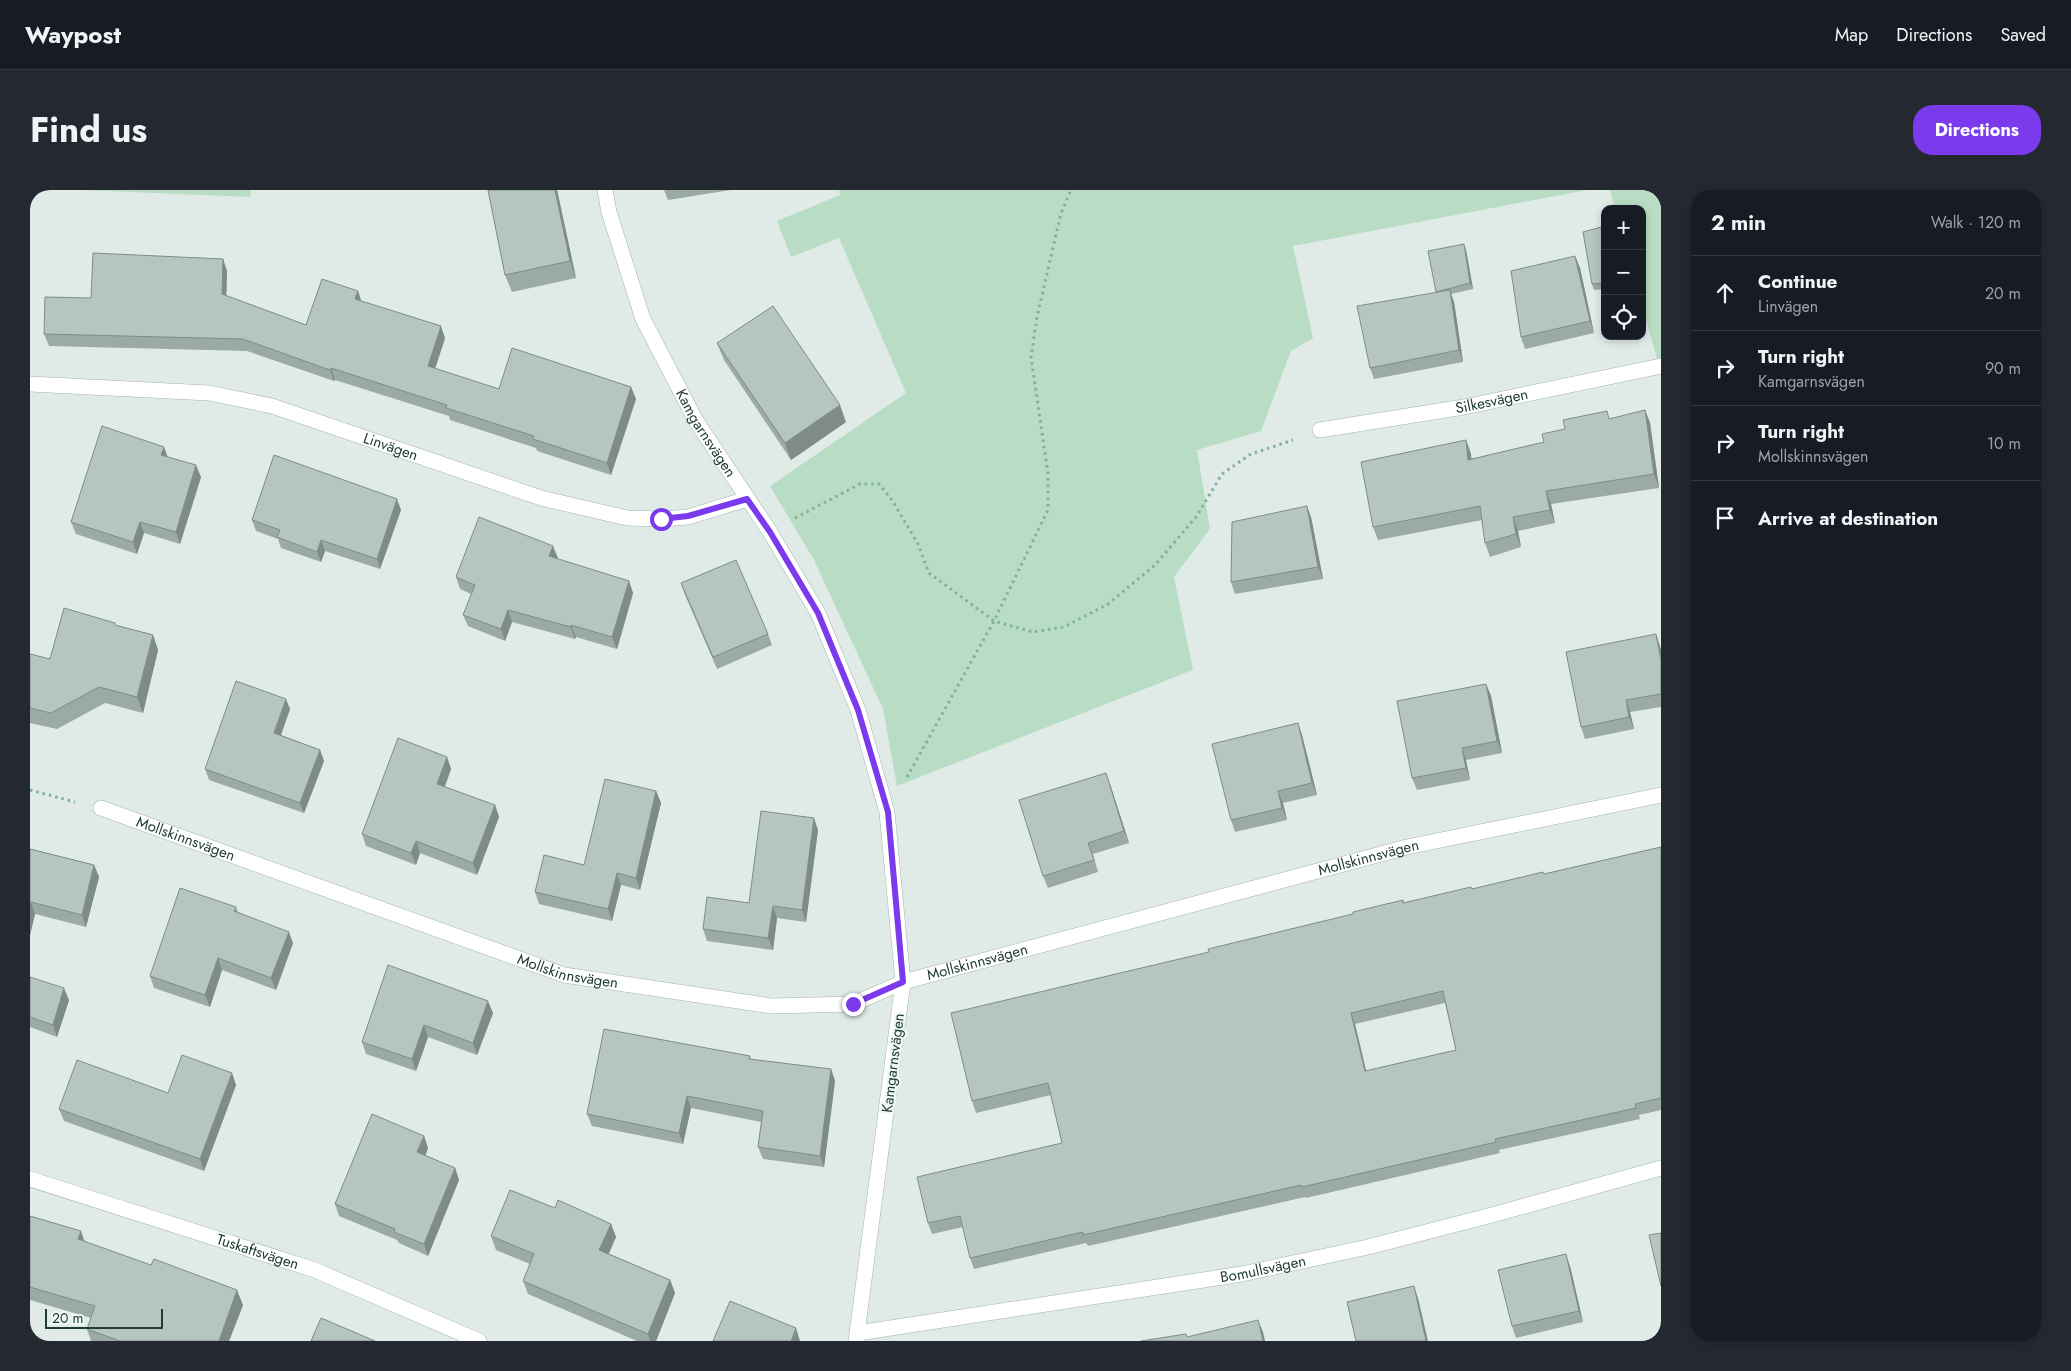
<!DOCTYPE html>
<meta charset="utf-8">
<style>
:root{--surface:#171b24;--page:#242831;--text:#f1f3f6;--muted:#9ea1a6;--line:#363941;--accent:#7c3aed}
body{margin:0;font-family:Jost,sans-serif;background:var(--page);color:var(--text)}
.controls{position:absolute;right:15px;top:15px;display:grid;overflow:hidden;border-radius:10px;box-shadow:0 2px 8px #0003}
.controls button{width:45px;height:45px;display:grid;place-items:center;padding:0;border:0;border-bottom:1px solid var(--line);background:var(--surface);color:var(--text);font:25px sans-serif}
.scale{position:absolute;left:15px;bottom:12px;width:118px;box-sizing:border-box;padding-left:5px;border:2px solid #203c36;border-top:0;font-size:14px;line-height:18px;white-space:nowrap;color:#203c36;-webkit-text-stroke:4px #f0f8f4;paint-order:stroke}
.stop{position:absolute;width:15px;height:15px;margin:-11px;border:4px solid #7c3aed;border-radius:50%;background:#fff}
.stop.end{background:#7c3aed;border-color:#fff;box-shadow:0 1px 5px #0008}
.list{margin:0;padding:0;list-style:none}
h2{display:flex;justify-content:space-between;align-items:center;height:65px;margin:0;padding:0 20px;font-size:21px}
h2 small{font-size:16px;font-weight:400;color:var(--muted)}
.list li{display:grid;grid-template-columns:32px 1fr auto;gap:15px;align-items:center;box-sizing:border-box;height:75px;padding:0 20px;border-top:1px solid var(--line)}
.list b{display:block;font-size:19px;white-space:nowrap}
.list p{margin:0;font-size:16px;white-space:nowrap;color:var(--muted)}
.list em{font-size:16px;font-style:normal;color:var(--muted)}
.icon{flex:none;width:28px;height:28px;fill:none;stroke:currentColor;stroke-width:2;stroke-linecap:round;stroke-linejoin:round}
.map{position:relative;flex:none;width:1631px;height:1151px;overflow:hidden;border-radius:20px}
header{display:flex;align-items:center;gap:30px;box-sizing:border-box;height:70px;padding:0 25px;background:var(--surface);border-bottom:1px solid var(--line)}
header strong{font-size:24px}
nav{display:flex;gap:28px;margin-inline-start:auto;font-size:18px}
.intro{display:flex;align-items:center;justify-content:space-between;box-sizing:border-box;height:120px;padding:0 30px}
h1{margin:0;font-size:35px}
.button{padding:12px 22px;border-radius:20px;background:var(--accent);color:#fff;font-size:18px;font-weight:700}
main{display:flex;gap:30px;padding:0 30px}
aside{flex:1;background:var(--surface);border-radius:20px;box-shadow:0 2px 8px #0003}
.map>svg:first-child{display:block}
.green{fill:#b8ddc4}
.lines{fill:none;stroke-linecap:round;stroke-linejoin:round}
.street-casing{stroke:#a3b3ae;stroke-width:16}
.path{stroke:#7fb0a3;stroke-width:3;stroke-dasharray:2.5 4;stroke-linecap:butt}
.street{stroke:#fff;stroke-width:15}
.wall{fill:#9caaa5;fill-rule:evenodd}
.shaded-wall{fill:#7f8b86}
.building{fill:#b5c6c0;stroke:#7f8b86;fill-rule:evenodd}
.route{stroke:#7c3aed;stroke-width:6}
.labels{text-anchor:middle;dominant-baseline:central;stroke-width:4.5;stroke-linejoin:round;paint-order:stroke}
.street-label{font-size:15px;fill:#203c36;stroke:#f0f8f4}
</style>
<header>
<strong>Waypost</strong>
<nav><a>Map</a><a>Directions</a><a>Saved</a></nav>
</header>
<div class="intro"><h1>Find us</h1><a class="button">Directions</a></div>
<main>
<div class="map">
<svg width="1631" height="1151" viewBox="0 0 1631 1151">
<rect width="100%" height="100%" fill="#e0ebe7"/>
<!-- green -->
<g class="green">
<path d="M 52,0 L 221,0 L 220,7 Z"/>
<path d="M 809,0 L 1557,0 L 1263,56 L 1283,148 L 1261,161 L 1231,241 L 1167,260 L 1180,339 L 1144,387 L 1163,480 L 867,596 L 853,519 L 784,370 L 740,296 L 876,203 L 809,48 L 761,67 L 747,31 L 810,5 Z"/>
<path d="M 1580,0 L 1631,0 L 1631,183 L 1612,116 L 1612,19 L 1585,19 Z"/>
</g>
<g class="lines">
<defs>
<g id="street">
<path id="s1" d="M 575,0 L 579,22 L 613,129 L 666,231 L 740,342 L 788,423 L 828,520 L 857,622 L 873,792 L 826,1151"/>
<path id="s2" d="M 0,194 L 179,203 L 242,216 L 511,308 L 597,328 L 631,329 L 658,327 L 717,309"/>
<path id="s3" d="M 1290,240 L 1434,217 L 1631,176"/>
<path id="s4" d="M 71,618 L 534,785 L 741,816 L 823,814 L 873,792 L 1377,657 L 1631,605"/>
<path id="s5" d="M 0,989 L 285,1080 L 449,1151"/>
<path id="s6" d="M 828,1143 L 1212,1084 L 1338,1057 L 1462,1025 L 1631,978"/>
</g>
</defs>
<!-- street casing -->
<use href="#street" class="street-casing"/>
<!-- path -->
<g class="path">
<path d="M 765,328 L 830,294 L 849,294 L 862,310 L 888,354 L 899,383 L 964,431 L 1003,442 L 1034,437 L 1078,414 L 1125,375 L 1166,327 L 1192,284 L 1221,264 L 1263,250"/>
<path d="M 877,587 L 964,431 L 1018,320 L 1018,284 L 1001,167 L 1007,127 L 1031,23 L 1041,0"/>
<path d="M 0,600 L 45,612"/>
</g>
<!-- street -->
<use href="#street" class="street"/>
</g>
<!-- wall -->
<g class="wall">
<path d="M 458,0 L 527,0 L 546,88 L 482,102 L 475,85 Z"/>
<path d="M 634,0 L 701,0 L 638,10 Z"/>
<path d="M 1575,36 L 1575,99 L 1564,100 L 1562,94 Z"/>
<path d="M 1436,60 L 1443,99 L 1421,104 L 1424,112 L 1433,172 L 1344,189 L 1340,178 L 1406,102 Z"/>
<path d="M 1545,66 L 1550,78 L 1564,143 L 1495,159 L 1491,147 Z"/>
<path d="M 193,69 L 197,81 L 196,106 L 276,135 L 328,101 L 331,111 L 415,148 L 405,179 L 469,199 L 601,197 L 606,209 L 581,285 L 507,261 L 506,258 L 420,230 L 419,226 L 305,190 L 304,191 L 217,161 L 19,156 L 14,144 L 61,108 Z"/>
<path d="M 687,153 L 816,232 L 761,270 L 694,170 Z"/>
<path d="M 1615,220 L 1620,233 L 1629,298 L 1521,314 L 1525,333 L 1488,341 L 1491,357 L 1460,367 L 1455,353 L 1452,330 L 1348,350 L 1343,337 L 1436,250 L 1441,264 L 1441,269 L 1514,252 L 1580,229 Z"/>
<path d="M 134,257 L 138,267 L 171,287 L 150,354 L 114,343 L 107,364 L 46,344 L 41,332 Z"/>
<path d="M 371,320 L 350,379 L 295,361 L 291,372 L 251,358 L 248,349 L 226,341 L 222,330 Z"/>
<path d="M 1281,327 L 1293,389 L 1205,404 L 1201,392 Z"/>
<path d="M 528,368 L 527,369 L 599,391 L 603,403 L 587,459 L 546,447 L 545,449 L 482,432 L 475,451 L 438,436 L 433,425 L 441,404 L 430,399 L 426,387 Z"/>
<path d="M 651,393 L 738,444 L 742,455 L 687,479 L 655,405 Z"/>
<path d="M 86,435 L 123,445 L 128,460 L 113,523 L 75,513 L 27,539 L 0,533 L 0,464 L 20,469 Z"/>
<path d="M 1626,444 L 1631,460 L 1631,517 L 1600,522 L 1604,539 L 1555,549 L 1551,537 Z"/>
<path d="M 1456,494 L 1461,506 L 1472,563 L 1436,570 L 1440,590 L 1387,600 L 1382,588 Z"/>
<path d="M 260,519 L 251,545 L 290,560 L 294,571 L 274,623 L 179,590 L 175,579 Z"/>
<path d="M 1268,533 L 1272,545 L 1287,605 L 1253,613 L 1257,630 L 1205,642 L 1201,630 Z"/>
<path d="M 417,567 L 421,579 L 415,597 L 465,615 L 469,627 L 447,685 L 390,663 L 386,675 L 336,656 L 332,644 Z"/>
<path d="M 1080,594 L 1099,653 L 1063,664 L 1068,682 L 1018,698 L 1013,686 Z"/>
<path d="M 626,601 L 631,613 L 610,700 L 591,695 L 582,731 L 509,714 L 505,702 L 554,675 Z"/>
<path d="M 788,640 L 776,732 L 747,728 L 743,760 L 677,751 L 673,739 L 719,713 Z"/>
<path d="M 1631,657 L 1631,920 L 1609,925 L 1610,929 L 1469,960 L 1470,963 L 1276,1008 L 1275,1007 L 1058,1056 L 1056,1053 L 944,1079 L 940,1068 L 933,1037 L 902,1044 L 898,1033 L 1032,953 L 1021,905 L 946,923 L 942,911 L 1179,762 L 1323,724 L 1373,710 L 1374,713 L 1514,684 ZM 1415,813 L 1426,860 L 1336,881 L 1325,834 Z"/>
<path d="M 0,659 L 64,675 L 69,687 L 56,737 L 5,724 L 0,745 Z"/>
<path d="M 206,717 L 208,722 L 263,753 L 246,800 L 192,780 L 180,817 L 124,798 L 120,786 Z"/>
<path d="M 358,775 L 463,823 L 447,865 L 398,847 L 386,881 L 336,864 L 332,852 Z"/>
<path d="M 0,787 L 39,810 L 27,847 L 0,837 Z"/>
<path d="M 720,866 L 721,870 L 801,879 L 805,891 L 794,977 L 733,969 L 728,957 L 731,932 L 661,918 L 653,954 L 562,936 L 557,924 Z"/>
<path d="M 202,883 L 206,895 L 174,981 L 34,931 L 29,919 L 138,903 Z"/>
<path d="M 394,946 L 398,958 L 395,966 L 425,978 L 429,990 L 398,1066 L 369,1053 L 367,1050 L 309,1026 L 305,1014 Z"/>
<path d="M 525,1018 L 581,1034 L 586,1047 L 579,1064 L 640,1090 L 645,1103 L 626,1151 L 607,1151 L 498,1104 L 493,1091 L 500,1074 L 466,1060 L 461,1046 Z"/>
<path d="M 0,1026 L 55,1052 L 213,1115 L 199,1151 L 61,1151 L 57,1139 L 61,1128 L 0,1110 Z"/>
<path d="M 1540,1076 L 1553,1132 L 1486,1148 L 1482,1136 Z"/>
</g>
<!-- shaded-wall -->
<g class="shaded-wall">
<path d="M 525,0 L 527,0 L 546,88 L 540,71 Z"/>
<path d="M 1434,54 L 1436,60 L 1443,99 L 1440,93 Z"/>
<path d="M 1545,66 L 1550,78 L 1564,143 L 1560,131 Z"/>
<path d="M 193,69 L 197,81 L 196,116 L 192,104 Z"/>
<path d="M 1420,100 L 1424,112 L 1433,172 L 1429,160 Z"/>
<path d="M 328,101 L 332,113 L 325,109 Z"/>
<path d="M 411,136 L 415,148 L 402,188 L 398,176 Z"/>
<path d="M 301,178 L 305,190 L 304,191 L 300,180 Z"/>
<path d="M 601,197 L 606,209 L 581,285 L 577,273 Z"/>
<path d="M 810,215 L 816,232 L 761,270 L 755,253 Z"/>
<path d="M 1615,220 L 1620,233 L 1629,298 L 1624,284 Z"/>
<path d="M 1436,250 L 1441,264 L 1443,284 L 1438,270 Z"/>
<path d="M 134,257 L 138,269 L 131,265 Z"/>
<path d="M 166,275 L 171,287 L 150,354 L 146,342 Z"/>
<path d="M 1516,301 L 1521,314 L 1525,333 L 1520,320 Z"/>
<path d="M 367,309 L 371,320 L 350,379 L 347,369 Z"/>
<path d="M 1277,316 L 1281,327 L 1293,389 L 1288,377 Z"/>
<path d="M 1483,327 L 1488,341 L 1491,357 L 1486,344 Z"/>
<path d="M 110,332 L 114,343 L 107,364 L 103,352 Z"/>
<path d="M 291,350 L 295,361 L 291,372 L 287,362 Z"/>
<path d="M 523,356 L 528,368 L 524,378 L 519,366 Z"/>
<path d="M 599,391 L 603,403 L 587,459 L 582,447 Z"/>
<path d="M 478,420 L 482,432 L 475,451 L 471,439 Z"/>
<path d="M 541,435 L 546,447 L 545,449 L 541,437 Z"/>
<path d="M 1626,444 L 1631,460 L 1631,470 Z"/>
<path d="M 123,445 L 128,460 L 113,523 L 107,507 Z"/>
<path d="M 1456,494 L 1461,506 L 1472,563 L 1467,551 Z"/>
<path d="M 256,509 L 260,519 L 248,553 L 244,543 Z"/>
<path d="M 1596,510 L 1600,522 L 1604,539 L 1599,527 Z"/>
<path d="M 1268,533 L 1272,545 L 1287,605 L 1282,593 Z"/>
<path d="M 1432,558 L 1436,570 L 1440,590 L 1436,578 Z"/>
<path d="M 290,560 L 294,571 L 274,623 L 270,613 Z"/>
<path d="M 417,567 L 421,579 L 411,606 L 407,594 Z"/>
<path d="M 1076,583 L 1080,594 L 1099,653 L 1094,641 Z"/>
<path d="M 626,601 L 631,613 L 610,700 L 606,688 Z"/>
<path d="M 1248,601 L 1253,613 L 1257,630 L 1252,618 Z"/>
<path d="M 465,615 L 469,627 L 447,685 L 443,673 Z"/>
<path d="M 784,628 L 788,640 L 776,732 L 772,720 Z"/>
<path d="M 386,651 L 390,663 L 386,675 L 381,663 Z"/>
<path d="M 64,675 L 69,687 L 56,737 L 52,725 Z"/>
<path d="M 587,683 L 591,695 L 582,731 L 578,719 Z"/>
<path d="M 1,712 L 5,724 L 0,745 L 0,715 Z"/>
<path d="M 743,716 L 747,728 L 743,760 L 738,748 Z"/>
<path d="M 259,742 L 263,753 L 246,800 L 241,788 Z"/>
<path d="M 188,768 L 192,780 L 180,817 L 175,805 Z"/>
<path d="M 34,798 L 39,810 L 27,847 L 23,835 Z"/>
<path d="M 458,811 L 463,823 L 447,865 L 443,853 Z"/>
<path d="M 1321,823 L 1325,834 L 1339,893 L 1335,881 Z"/>
<path d="M 394,835 L 398,847 L 386,881 L 382,869 Z"/>
<path d="M 801,879 L 805,891 L 794,977 L 790,966 Z"/>
<path d="M 202,883 L 206,895 L 174,981 L 170,969 Z"/>
<path d="M 657,906 L 661,918 L 653,954 L 649,943 Z"/>
<path d="M 394,946 L 398,958 L 392,974 L 387,962 Z"/>
<path d="M 425,978 L 429,990 L 398,1066 L 394,1054 Z"/>
<path d="M 581,1034 L 586,1047 L 574,1073 L 569,1060 Z"/>
<path d="M 51,1041 L 56,1056 L 48,1049 Z"/>
<path d="M 1536,1064 L 1540,1076 L 1553,1132 L 1549,1121 Z"/>
<path d="M 640,1090 L 645,1103 L 626,1151 L 620,1151 L 618,1144 Z"/>
<path d="M 1384,1096 L 1388,1108 L 1398,1151 L 1396,1151 Z"/>
<path d="M 207,1100 L 213,1115 L 199,1151 L 189,1151 Z"/>
<path d="M 1228,1130 L 1233,1142 L 1235,1151 L 1233,1151 Z"/>
<path d="M 766,1138 L 770,1151 L 761,1151 Z"/>
</g>
<!-- building -->
<g class="building">
<path d="M 458,0 L 525,0 L 540,71 L 475,85 Z"/>
<path d="M 1575,36 L 1575,93 L 1562,94 L 1553,42 Z"/>
<path d="M 1434,54 L 1440,93 L 1406,102 L 1398,61 Z"/>
<path d="M 63,63 L 193,69 L 192,104 L 276,135 L 292,89 L 328,101 L 325,109 L 411,136 L 398,176 L 469,199 L 482,158 L 601,197 L 577,273 L 503,249 L 504,246 L 416,218 L 417,215 L 301,178 L 300,180 L 213,149 L 14,144 L 15,107 L 61,108 Z"/>
<path d="M 1545,66 L 1560,131 L 1491,147 L 1481,81 Z"/>
<path d="M 1420,100 L 1429,160 L 1340,178 L 1327,116 Z"/>
<path d="M 743,116 L 810,215 L 755,253 L 687,153 Z"/>
<path d="M 1615,220 L 1624,284 L 1516,301 L 1520,320 L 1483,327 L 1486,344 L 1455,353 L 1450,316 L 1343,337 L 1331,272 L 1436,250 L 1438,270 L 1514,252 L 1512,244 L 1535,239 L 1533,230 L 1577,221 L 1579,229 Z"/>
<path d="M 72,236 L 134,257 L 131,265 L 166,275 L 146,342 L 110,332 L 103,352 L 41,332 Z"/>
<path d="M 244,265 L 367,309 L 347,369 L 291,350 L 287,362 L 247,347 L 250,340 L 222,330 Z"/>
<path d="M 1277,316 L 1288,377 L 1201,392 L 1202,332 Z"/>
<path d="M 449,327 L 523,356 L 519,366 L 599,391 L 582,447 L 541,435 L 541,437 L 478,420 L 471,439 L 433,425 L 445,395 L 426,387 Z"/>
<path d="M 706,370 L 738,444 L 683,467 L 651,393 Z"/>
<path d="M 34,418 L 85,433 L 85,435 L 123,445 L 107,507 L 69,497 L 21,523 L 0,518 L 0,464 L 20,469 Z"/>
<path d="M 1626,444 L 1631,470 L 1631,504 L 1596,510 L 1599,527 L 1551,537 L 1536,462 Z"/>
<path d="M 206,491 L 256,509 L 244,543 L 290,560 L 270,613 L 175,579 Z"/>
<path d="M 1456,494 L 1467,551 L 1432,558 L 1436,578 L 1382,588 L 1367,511 Z"/>
<path d="M 1268,533 L 1282,593 L 1248,601 L 1252,618 L 1201,630 L 1182,554 Z"/>
<path d="M 368,548 L 417,567 L 407,594 L 465,615 L 443,673 L 386,651 L 381,663 L 332,644 Z"/>
<path d="M 1076,583 L 1094,641 L 1058,653 L 1064,670 L 1013,686 L 989,610 Z"/>
<path d="M 575,589 L 626,601 L 606,688 L 587,683 L 578,719 L 505,702 L 514,665 L 554,675 Z"/>
<path d="M 731,621 L 784,628 L 772,720 L 743,716 L 738,748 L 673,739 L 677,707 L 719,713 Z"/>
<path d="M 1631,657 L 1631,908 L 1605,914 L 1606,918 L 1465,949 L 1466,952 L 1272,997 L 1271,995 L 1053,1045 L 1053,1042 L 940,1068 L 930,1026 L 898,1033 L 887,987 L 1032,953 L 1018,893 L 942,911 L 921,823 L 1179,762 L 1178,759 L 1323,724 L 1323,722 L 1373,710 L 1373,713 L 1441,697 L 1442,699 L 1513,682 L 1514,684 ZM 1413,801 L 1426,860 L 1335,881 L 1321,823 Z"/>
<path d="M 0,659 L 64,675 L 52,725 L 1,712 L 0,715 Z"/>
<path d="M 150,698 L 206,717 L 204,721 L 259,742 L 241,788 L 188,768 L 175,805 L 120,786 Z"/>
<path d="M 358,775 L 458,811 L 443,853 L 394,835 L 382,869 L 332,852 Z"/>
<path d="M 0,787 L 34,798 L 23,835 L 0,827 Z"/>
<path d="M 574,839 L 720,866 L 719,869 L 801,879 L 790,966 L 728,957 L 733,921 L 657,906 L 649,943 L 557,924 Z"/>
<path d="M 152,865 L 202,883 L 170,969 L 29,919 L 47,870 L 138,903 Z"/>
<path d="M 342,924 L 394,946 L 387,962 L 425,978 L 394,1054 L 364,1042 L 365,1039 L 305,1014 Z"/>
<path d="M 480,1000 L 525,1018 L 528,1010 L 581,1034 L 569,1060 L 640,1090 L 618,1144 L 493,1091 L 504,1064 L 461,1046 Z"/>
<path d="M 0,1026 L 51,1041 L 48,1049 L 121,1075 L 124,1069 L 207,1100 L 189,1151 L 90,1151 L 57,1139 L 65,1116 L 0,1097 Z"/>
<path d="M 1631,1043 L 1631,1096 L 1619,1045 Z"/>
<path d="M 1536,1064 L 1549,1121 L 1482,1136 L 1468,1080 Z"/>
<path d="M 1384,1096 L 1396,1151 L 1326,1151 L 1317,1112 Z"/>
<path d="M 700,1111 L 766,1138 L 761,1151 L 683,1151 Z"/>
<path d="M 291,1128 L 345,1151 L 281,1151 Z"/>
<path d="M 1228,1130 L 1233,1151 L 1111,1151 L 1156,1144 L 1157,1147 Z"/>
</g>
<g class="lines">
<!-- route -->
<path class="route" d="M 631,329 L 658,326 L 717,309 L 740,342 L 788,423 L 828,520 L 858,622 L 873,792 L 823,814"/>
</g>
<g class="labels">
<!-- street labels -->
<g class="street-label">
<text stroke="none"><textPath href="#s3" startOffset="174">Silkesvägen</textPath></text>
<text stroke="none"><textPath href="#s1" startOffset="265">Kamgarnsvägen</textPath></text>
<text stroke="none"><textPath href="#s2" startOffset="369">Linvägen</textPath></text>
<text stroke="none"><textPath href="#s4" startOffset="90">Mollskinnsvägen</textPath></text>
<text stroke="none"><textPath href="#s4" startOffset="1320">Mollskinnsvägen</textPath></text>
<text stroke="none"><textPath href="#s4" startOffset="915">Mollskinnsvägen</textPath></text>
<text stroke="none"><textPath href="#s4" startOffset="495">Mollskinnsvägen</textPath></text>
<text transform="translate(863 873) rotate(-83)">Kamgarnsvägen</text>
<text stroke="none"><textPath href="#s5" startOffset="239">Tuskaftsvägen</textPath></text>
<text stroke="none"><textPath href="#s6" startOffset="410">Bomullsvägen</textPath></text>
</g>
</g>
</svg>
<div class="controls">
<button>+</button>
<button>−</button>
<button><svg class="icon" aria-label="locate" viewBox="0 0 24 24"><circle cx="12" cy="12" r="6"/><path d="M12 2v4M12 18v4M2 12h4M18 12h4"/></svg></button>
</div>
<div class="scale">20 m</div>
<div class="stop" style="left:631px;top:329px"></div>
<div class="stop end" style="left:823px;top:814px"></div>
</div>
<aside>
<h2>2 min<small>Walk · 120 m</small></h2>
<ul class="list">
<li><svg class="icon" aria-label="ahead" viewBox="0 0 24 24"><path d="M12 20V5M6 11l6-6 6 6"/></svg><div><b>Continue</b><p>Linvägen</p></div><em>20 m</em></li>
<li><svg class="icon" aria-label="right" viewBox="0 0 24 24"><path d="M7 20v-9h11M14 6l5 5-5 5"/></svg><div><b>Turn right</b><p>Kamgarnsvägen</p></div><em>90 m</em></li>
<li><svg class="icon" aria-label="right" viewBox="0 0 24 24"><path d="M7 20v-9h11M14 6l5 5-5 5"/></svg><div><b>Turn right</b><p>Mollskinnsvägen</p></div><em>10 m</em></li>
<li><svg class="icon" aria-label="arrive" viewBox="0 0 24 24"><path d="M6 21V4h12l-3 4 3 4H6"/></svg><div><b>Arrive at destination</b></div></li>
</ul>
</aside>
</main>
